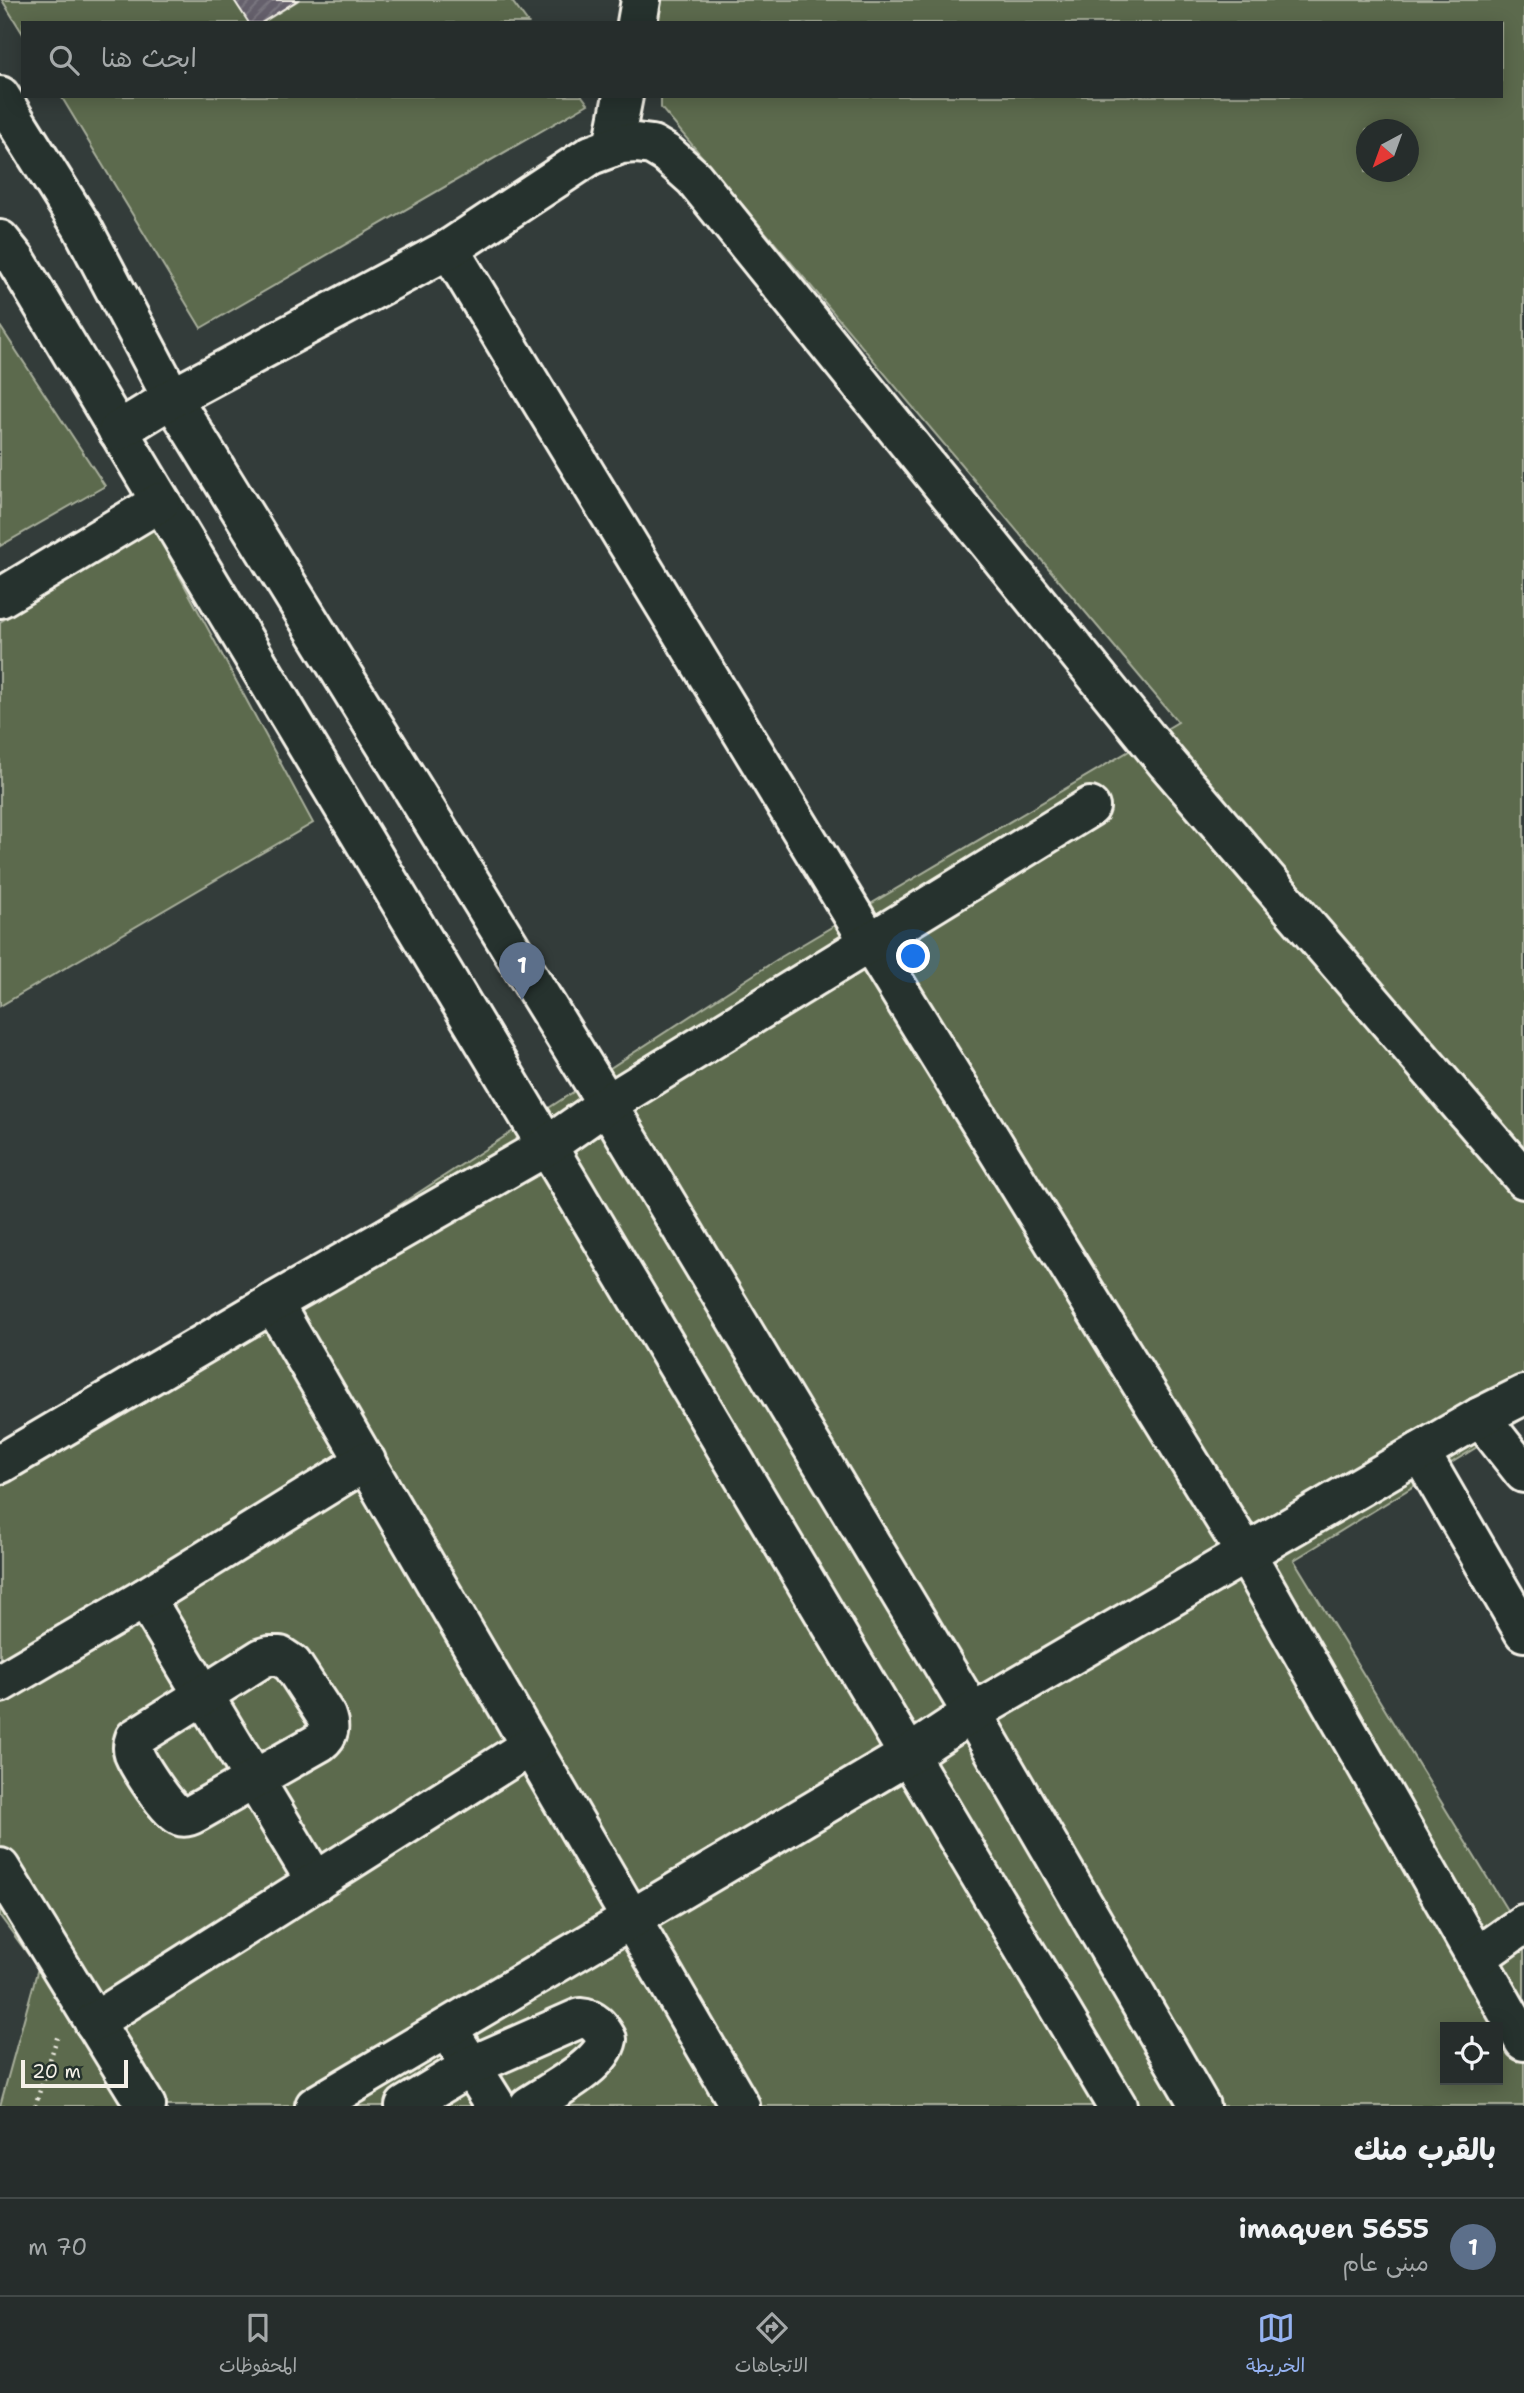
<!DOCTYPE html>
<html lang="ar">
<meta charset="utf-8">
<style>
:root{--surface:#262d2c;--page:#2e3534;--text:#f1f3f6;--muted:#a4a8a9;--line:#424948;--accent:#95b2f1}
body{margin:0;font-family:"Shantell Sans","Playpen Sans Arabic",sans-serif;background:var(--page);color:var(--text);direction:rtl}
.controls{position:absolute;right:21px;bottom:21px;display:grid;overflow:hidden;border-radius:0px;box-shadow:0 4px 18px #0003}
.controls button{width:63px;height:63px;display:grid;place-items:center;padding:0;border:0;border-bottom:2px solid var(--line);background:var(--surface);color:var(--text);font:35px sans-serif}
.compass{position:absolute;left:1356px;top:119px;width:63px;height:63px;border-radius:50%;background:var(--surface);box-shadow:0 4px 18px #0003;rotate:221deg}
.scale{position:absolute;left:21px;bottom:18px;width:107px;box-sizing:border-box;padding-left:7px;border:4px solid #f4f1e8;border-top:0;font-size:19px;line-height:24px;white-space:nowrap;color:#f4f1e8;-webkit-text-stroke:5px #26332d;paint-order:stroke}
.you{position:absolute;left:914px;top:957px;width:24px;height:24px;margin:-18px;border:5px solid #fff;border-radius:50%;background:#1a73e8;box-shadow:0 0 0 10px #1a73e833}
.badge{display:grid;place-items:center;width:46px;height:46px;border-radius:50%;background:var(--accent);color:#fff;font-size:23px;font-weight:700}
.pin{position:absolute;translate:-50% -58px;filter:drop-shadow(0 2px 4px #0008)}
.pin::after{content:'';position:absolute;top:37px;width:24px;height:21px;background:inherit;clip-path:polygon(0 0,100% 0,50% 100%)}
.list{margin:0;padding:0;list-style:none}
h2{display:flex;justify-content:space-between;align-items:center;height:91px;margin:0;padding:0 28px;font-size:30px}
h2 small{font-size:23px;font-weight:400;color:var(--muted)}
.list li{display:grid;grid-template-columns:46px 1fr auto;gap:21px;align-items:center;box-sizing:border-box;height:98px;padding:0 28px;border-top:2px solid var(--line)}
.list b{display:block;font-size:26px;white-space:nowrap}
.list p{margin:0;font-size:23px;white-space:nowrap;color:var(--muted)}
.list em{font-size:23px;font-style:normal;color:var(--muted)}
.icon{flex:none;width:38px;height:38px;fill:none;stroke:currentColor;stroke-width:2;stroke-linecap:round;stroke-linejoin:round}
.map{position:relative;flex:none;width:1524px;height:2106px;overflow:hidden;direction:ltr}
.search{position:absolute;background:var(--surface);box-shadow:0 4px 18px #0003;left:21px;right:21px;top:21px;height:77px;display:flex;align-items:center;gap:18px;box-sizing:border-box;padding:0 24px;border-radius:0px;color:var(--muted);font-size:26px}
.sheet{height:189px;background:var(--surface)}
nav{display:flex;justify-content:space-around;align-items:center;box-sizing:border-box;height:98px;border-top:2px solid var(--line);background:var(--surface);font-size:19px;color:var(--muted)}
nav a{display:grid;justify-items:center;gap:4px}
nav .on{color:var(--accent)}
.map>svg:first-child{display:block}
.green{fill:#5c6b4e;stroke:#a8ae9b;stroke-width:2;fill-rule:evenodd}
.building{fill:url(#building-hatch);stroke:#f4f1e8;stroke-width:2}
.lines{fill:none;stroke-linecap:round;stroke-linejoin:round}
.street-casing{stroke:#f4f1e8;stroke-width:44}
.path{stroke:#f4f1e8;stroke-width:4.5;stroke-dasharray:2 5;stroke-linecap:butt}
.street{stroke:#26332d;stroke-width:38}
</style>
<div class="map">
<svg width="1524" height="2106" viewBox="0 0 1524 2106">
<defs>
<pattern id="building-hatch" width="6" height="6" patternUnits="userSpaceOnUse" patternTransform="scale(1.75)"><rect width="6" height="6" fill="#65616c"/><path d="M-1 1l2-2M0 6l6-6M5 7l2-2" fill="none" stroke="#7c7881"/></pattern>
</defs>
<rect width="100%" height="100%" fill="#333c3a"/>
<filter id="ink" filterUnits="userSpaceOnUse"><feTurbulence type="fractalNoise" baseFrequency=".0143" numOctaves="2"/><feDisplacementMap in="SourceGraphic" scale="14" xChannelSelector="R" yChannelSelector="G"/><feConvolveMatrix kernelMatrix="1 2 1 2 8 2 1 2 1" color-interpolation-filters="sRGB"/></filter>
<g filter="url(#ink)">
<!-- green -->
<g class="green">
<path d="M 2,0 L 236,0 L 250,23 L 23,23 L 23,34 Z"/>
<path d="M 299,0 L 511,0 L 528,23 L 262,23 Z"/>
<path d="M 622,0 L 1524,0 L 1524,1418 L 1294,1560 L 1524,1938 L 1524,2106 L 0,2106 L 38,1968 L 0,1916 L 0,1455 L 124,1384 L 781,957 L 1178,722 L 661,108 L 661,96 L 1501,96 L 1501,23 L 642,23 ZM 1366,130 L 1408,130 L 1408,172 L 1366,172 ZM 1445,2027 L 1498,2027 L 1498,2080 L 1445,2080 Z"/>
<path d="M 61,96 L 582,96 L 588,104 L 201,328 Z"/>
<path d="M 0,326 L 105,486 L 0,546 Z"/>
<path d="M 154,529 L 313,823 L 0,1006 L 0,622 Z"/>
</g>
<!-- building -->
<path class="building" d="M 234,0 L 298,0 L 261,23 L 249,23 Z"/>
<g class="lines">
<defs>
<g id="street">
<path d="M 637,23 L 641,0"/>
<path d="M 0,96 L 82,227 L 172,398 L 607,1104 L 972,1713 L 1200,2106"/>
<path d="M 613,147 L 623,96"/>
<path d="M 0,240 L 16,260 C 384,875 754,1488 1117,2106"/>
<path d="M 449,249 L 870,943 L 1245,1552 L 1524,2041"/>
<path d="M 118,431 L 172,398 L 449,249 L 591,155 L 621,144 L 636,143 L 652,145 L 667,154 L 694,178 L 1167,763 L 1524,1179"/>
<path d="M 0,598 L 160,502"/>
<path d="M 273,1303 L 740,2106"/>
<path d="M 1480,1417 L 1524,1473"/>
<path d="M 1420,1452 L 1524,1632"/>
<path d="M 0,1464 L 273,1303 L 547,1146 L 607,1104 L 1090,807"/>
<path d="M 145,1598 L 316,1882"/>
<path d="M 269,1656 L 280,1656 L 292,1664 L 326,1716 C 330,1727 330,1734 320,1742 L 195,1813 C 190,1816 185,1818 180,1816 C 168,1812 139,1766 134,1754 C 132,1748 133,1743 135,1738 L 262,1658 Z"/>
<path d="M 0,1683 L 145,1598 L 366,1461"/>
<path d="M 0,1868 L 146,2106"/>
<path d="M 1476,1958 L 1524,1924"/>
<path d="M 94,2022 L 530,1746"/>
<path d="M 458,2045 L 496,2106"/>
<path d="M 315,2106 L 910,1754 L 972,1713 L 1480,1417 L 1524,1395"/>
<path d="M 405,2106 L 471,2066 L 580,2018 C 594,2019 600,2027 607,2039 C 602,2066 551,2091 529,2106"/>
</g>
</defs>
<!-- street casing -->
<use href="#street" class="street-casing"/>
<!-- path -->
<path class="path" d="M 35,2106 L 58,2035"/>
<!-- street -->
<use href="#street" class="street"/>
</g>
</g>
</svg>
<div class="controls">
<button><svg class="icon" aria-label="locate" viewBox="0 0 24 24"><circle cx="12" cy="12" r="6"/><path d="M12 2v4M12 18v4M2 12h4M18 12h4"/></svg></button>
</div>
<svg class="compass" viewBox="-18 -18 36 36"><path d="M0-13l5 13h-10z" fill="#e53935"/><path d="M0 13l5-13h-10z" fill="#a4a8a9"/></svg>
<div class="scale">20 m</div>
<div class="you"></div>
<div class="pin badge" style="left:522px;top:1000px;background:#5c6f8a">1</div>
<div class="search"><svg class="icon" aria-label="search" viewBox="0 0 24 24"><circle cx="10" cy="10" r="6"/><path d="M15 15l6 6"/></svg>ابحث هنا</div>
</div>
<section class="sheet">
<h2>بالقرب منك<small></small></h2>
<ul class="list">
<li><span class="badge" style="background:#5c6f8a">1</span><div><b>imaquen 5655</b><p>مبنى عام</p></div><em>70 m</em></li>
</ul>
</section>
<nav>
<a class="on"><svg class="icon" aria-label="map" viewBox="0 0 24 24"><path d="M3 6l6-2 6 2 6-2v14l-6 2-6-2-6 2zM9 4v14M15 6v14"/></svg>الخريطة</a>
<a><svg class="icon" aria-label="directions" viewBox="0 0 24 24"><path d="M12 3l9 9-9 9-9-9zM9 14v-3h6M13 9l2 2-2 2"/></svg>الاتجاهات</a>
<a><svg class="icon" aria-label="saved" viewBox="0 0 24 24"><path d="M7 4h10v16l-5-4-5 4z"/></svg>المحفوظات</a>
</nav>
